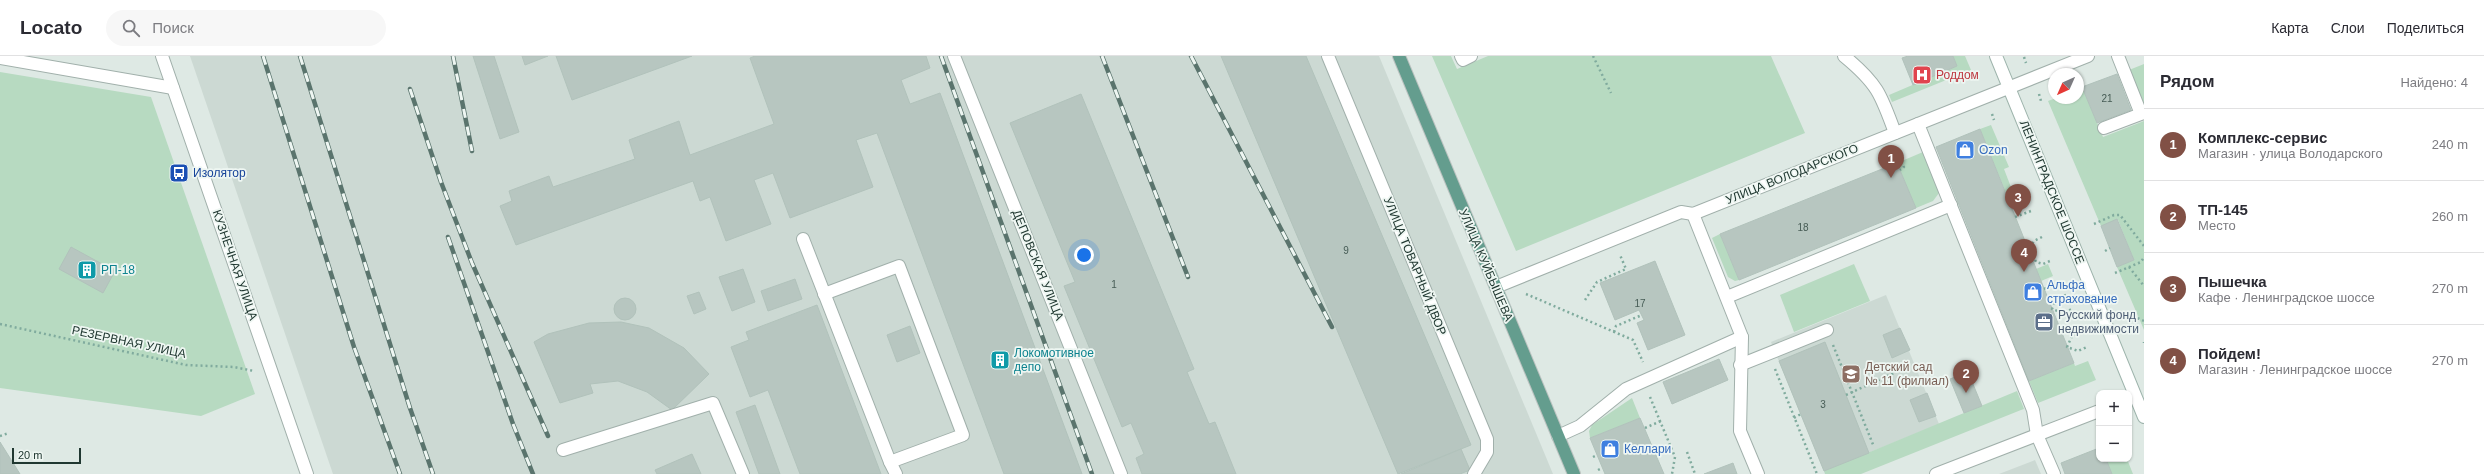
<!DOCTYPE html>
<html lang="ru">
<meta charset="utf-8">
<style>
:root{--surface:#fff;--page:#f7f7f7;--text:#2b2b33;--muted:#7c7c81;--line:#e1e1e2;--accent:#815045}
body{margin:0;font-family:Arial,sans-serif;background:var(--page);color:var(--text)}
.controls{position:absolute;right:12px;bottom:12px;display:grid;overflow:hidden;border-radius:8px;box-shadow:0 1px 3px #0004}
.controls button{width:36px;height:36px;display:grid;place-items:center;padding:0;border:0;border-bottom:1px solid var(--line);background:var(--surface);color:var(--text);font:20px sans-serif}
.compass{position:absolute;left:2048px;top:12px;width:36px;height:36px;border-radius:50%;background:var(--surface);box-shadow:0 1px 3px #0004;rotate:225deg}
.scale{position:absolute;left:12px;bottom:10px;width:69px;box-sizing:border-box;padding-left:4px;border:2px solid #203831;border-top:0;font-size:11px;line-height:14px;white-space:nowrap;color:#203831;-webkit-text-stroke:3px #eef6f2;paint-order:stroke}
.you{position:absolute;left:1084px;top:199px;width:14px;height:14px;margin:-10px;border:3px solid #fff;border-radius:50%;background:#1a73e8;box-shadow:0 0 0 6px #1a73e833}
.badge{display:grid;place-items:center;width:26px;height:26px;border-radius:50%;background:var(--accent);color:#fff;font-size:13px;font-weight:700}
.pin{position:absolute;translate:-50% -33px;filter:drop-shadow(0 1px 2px #0008)}
.pin::after{content:'';position:absolute;top:21px;width:14px;height:12px;background:inherit;clip-path:polygon(0 0,100% 0,50% 100%)}
.list{margin:0;padding:0;list-style:none}
h2{display:flex;justify-content:space-between;align-items:center;height:52px;margin:0;padding:0 16px;font-size:17px}
h2 small{font-size:13px;font-weight:400;color:var(--muted)}
.list li{display:grid;grid-template-columns:26px 1fr auto;gap:12px;align-items:center;box-sizing:border-box;height:72px;padding:0 16px;border-top:1px solid var(--line)}
.list b{display:block;font-size:15px;white-space:nowrap}
.list p{margin:0;font-size:13px;white-space:nowrap;color:var(--muted)}
.list em{font-size:13px;font-style:normal;color:var(--muted)}
.icon{flex:none;width:22px;height:22px;fill:none;stroke:currentColor;stroke-width:2;stroke-linecap:round;stroke-linejoin:round}
.map{position:relative;flex:none;width:2144px;height:418px;overflow:hidden}
header{display:flex;align-items:center;gap:24px;box-sizing:border-box;height:56px;padding:0 20px;background:var(--surface);border-bottom:1px solid var(--line)}
header strong{font-size:19px}
nav{display:flex;gap:22px;margin-inline-start:auto;font-size:14px}
.search{width:280px;height:36px;background:var(--page);display:flex;align-items:center;gap:10px;box-sizing:border-box;padding:0 14px;border-radius:22px;color:var(--muted);font-size:15px}
main{display:flex}
aside{flex:1;background:var(--surface)}
.map>svg:first-child{display:block}
.built{fill:#ccd9d3}
.green{fill:#b7dac1}
.building{fill:#b7c6c0;stroke:#b1c2bb}
.lines{fill:none;stroke-linecap:round;stroke-linejoin:round}
.lane-casing{stroke:#a1b0ab;stroke-width:14}
.street-casing{stroke:#a1b0ab;stroke-width:14}
.secondary-casing{stroke:#9eb4ac;stroke-width:14}
.primary-casing{stroke:#bcc3c1;stroke-width:14}
.path{stroke:#80ab9e;stroke-width:2.5;stroke-dasharray:2 3;stroke-linecap:butt}
.lane{stroke:#fff;stroke-width:12}
.street{stroke:#fff;stroke-width:12}
.secondary{stroke:#fff;stroke-width:12}
.primary{stroke:#649d8e;stroke-width:12}
.rail-casing{stroke:#5a746d;stroke-width:4.5}
.rail{stroke:#eef6f2;stroke-width:3;stroke-dasharray:9;stroke-linecap:butt}
.labels{text-anchor:middle;dominant-baseline:central;stroke-width:3.5;stroke-linejoin:round;paint-order:stroke}
.number-label{font-size:10px;fill:#465c55}
.health-label{font-size:12px;fill:#be3a42;stroke:#eef6f2;text-anchor:start}
.shop-label{font-size:12px;fill:#366cbe;stroke:#eef6f2;text-anchor:start}
.transit-label{font-size:12px;fill:#164399;stroke:#eef6f2;text-anchor:start}
.street-label{font-size:12px;fill:#203831;stroke:#eef6f2}
.culture-label{font-size:12px;fill:#0d838f;stroke:#eef6f2;text-anchor:start}
.service-label{font-size:12px;fill:#4e5e75;stroke:#eef6f2;text-anchor:start}
.education-label{font-size:12px;fill:#785e54;stroke:#eef6f2;text-anchor:start}
</style>
<header>
<strong>Locato</strong>
<div class="search"><svg class="icon" aria-label="search" viewBox="0 0 24 24"><circle cx="10" cy="10" r="6"/><path d="M15 15l6 6"/></svg>Поиск</div>
<nav><a>Карта</a><a>Слои</a><a>Поделиться</a></nav>
</header>
<main>
<div class="map">
<svg width="2144" height="418" viewBox="0 0 2144 418">
<rect width="100%" height="100%" fill="#dee9e4"/>
<!-- built -->
<g class="built">
<path d="M 190,0 L 1379,0 L 1553,418 L 333,418 Z"/>
<path d="M 1886,239 L 1939,368 L 1824,415 L 1771,286 Z"/>
<path d="M 2035,404 L 2041,418 L 1999,418 Z"/>
</g>
<!-- green -->
<g class="green">
<path d="M 1432,0 L 1451,0 L 1457,13 L 1488,0 L 1771,0 L 1805,77 L 1516,195 Z"/>
<path d="M 1953,0 L 1965,0 L 1971,14 L 1892,46 L 1889,39 L 1957,10 Z"/>
<path d="M 2144,8 L 2144,52 L 2129,14 Z"/>
<path d="M 0,16 L 151,41 L 255,338 L 201,360 L 0,332 Z"/>
<path d="M 2082,31 L 2103,81 L 2144,65 L 2144,274 L 2117,211 L 2134,204 L 2118,164 L 2101,170 L 2048,45 L 2056,42 L 2078,42 L 2078,33 Z"/>
<path d="M 1991,69 L 2009,111 L 2004,113 L 2014,139 L 2008,142 L 1980,73 Z"/>
<path d="M 1923,96 L 1939,137 L 1933,145 L 1916,152 L 1897,107 Z"/>
<path d="M 1720,178 L 1739,224 L 1735,225 L 1728,221 L 1712,182 Z"/>
<path d="M 1854,208 L 1870,245 L 1794,276 L 1780,239 Z"/>
<path d="M 2048,208 L 2053,220 L 2041,225 L 2036,213 Z"/>
<path d="M 2088,305 L 2096,324 L 2038,347 L 2029,325 L 2074,307 L 2075,310 Z"/>
<path d="M 2017,335 L 2024,353 L 2021,354 L 1861,418 L 1825,418 L 1824,415 Z"/>
<path d="M 1632,342 L 1640,362 L 1590,382 L 1589,375 L 1592,369 Z"/>
<path d="M 2106,403 L 2127,403 L 2133,418 L 2112,418 Z"/>
</g>
<!-- building -->
<g class="building">
<path d="M 473,0 L 494,0 L 519,76 L 500,83 Z"/>
<path d="M 522,0 L 548,0 L 525,9 Z"/>
<path d="M 556,0 L 692,0 L 572,44 Z"/>
<path d="M 755,0 L 926,0 L 930,12 L 901,24 L 910,48 L 940,37 L 1082,418 L 1004,418 L 877,77 L 856,84 L 873,131 L 790,162 L 773,117 L 754,124 L 771,168 L 726,185 L 710,141 L 700,145 L 693,125 L 516,189 L 500,150 L 512,145 L 509,135 L 549,120 L 553,131 L 635,103 L 629,84 L 679,65 L 690,99 L 774,68 L 750,2 Z"/>
<path d="M 1221,0 L 1306,0 L 1471,389 L 1398,418 Z"/>
<path d="M 1908,0 L 1953,0 L 1957,10 L 1913,29 L 1902,2 Z"/>
<path d="M 2117,18 L 2131,54 L 2097,67 L 2082,31 Z"/>
<path d="M 1081,38 L 1194,313 L 1187,316 L 1209,368 L 1215,366 L 1236,418 L 1142,418 L 1136,402 L 1144,398 L 1131,367 L 1122,371 L 1064,230 L 1075,226 L 1010,67 Z"/>
<path d="M 1980,73 L 2074,307 L 2029,325 L 1936,91 Z"/>
<path d="M 1897,107 L 1916,152 L 1739,224 L 1720,178 Z"/>
<path d="M 2117,163 L 2134,204 L 2117,211 L 2101,170 Z"/>
<path d="M 71,191 L 115,215 L 103,237 L 59,213 Z"/>
<path d="M 1655,205 L 1685,279 L 1648,294 L 1637,267 L 1644,264 L 1639,254 L 1615,264 L 1600,227 Z"/>
<path d="M 743,213 L 755,246 L 732,255 L 719,221 Z"/>
<path d="M 795,223 L 802,243 L 768,255 L 761,235 Z"/>
<path d="M 699,236 L 706,253 L 694,258 L 687,240 Z"/>
<circle cx="625" cy="253" r="11"/>
<path d="M 817,249 L 881,418 L 800,418 L 768,334 L 750,341 L 731,291 L 749,284 L 746,276 Z"/>
<path d="M 621,266 L 649,272 L 684,292 L 709,318 L 672,354 L 647,336 L 618,325 L 590,328 L 593,337 L 560,347 L 534,286 L 548,278 L 589,267 Z"/>
<path d="M 910,270 L 920,297 L 897,306 L 887,279 Z"/>
<path d="M 1900,272 L 1910,294 L 1892,302 L 1883,279 Z"/>
<path d="M 1825,286 L 1869,397 L 1824,415 L 1779,305 Z"/>
<path d="M 1719,303 L 1728,324 L 1672,348 L 1663,326 Z"/>
<path d="M 1968,316 L 1982,350 L 1964,357 L 1950,323 Z"/>
<path d="M 1927,337 L 1936,360 L 1919,366 L 1910,344 Z"/>
<path d="M 755,349 L 780,418 L 759,418 L 736,356 Z"/>
<path d="M 1640,362 L 1664,418 L 1605,418 L 1590,382 Z"/>
<path d="M 0,386 L 20,418 L 0,418 Z"/>
<path d="M 2099,392 L 2099,403 L 2106,403 L 2112,418 L 2065,418 L 2061,407 Z"/>
<path d="M 1461,393 L 1470,414 L 1460,418 L 1401,418 Z"/>
<path d="M 692,398 L 701,418 L 657,418 L 655,414 Z"/>
<path d="M 1733,407 L 1737,418 L 1704,418 Z"/>
</g>
<g class="lines">
<defs>
<g id="lane">
<path d="M 954,0 L 1121,418"/>
<path d="M 1328,0 L 1487,383 L 1487,396 L 1474,418"/>
<path d="M 1461,0 L 1463,4 L 1471,0"/>
<path d="M 1844,0 C 1877,27 1881,38 1895,77"/>
<path d="M 0,2 L 173,32"/>
<path d="M 1918,68 L 2033,354 L 2037,379 L 2054,418"/>
<path d="M 2104,72 L 2141,58 L 2118,0"/>
<path d="M 1693,158 L 1742,281 L 1740,375 L 1758,418"/>
<path d="M 803,183 L 890,406 L 896,418"/>
<path d="M 824,238 L 899,210 L 963,379 L 890,406"/>
<path d="M 1727,241 L 1951,149"/>
<path d="M 1740,309 L 1827,274"/>
<path d="M 1558,380 L 1580,370 L 1626,333 L 1742,281"/>
<path d="M 563,394 L 713,347 L 743,418"/>
</g>
<g id="street">
<path d="M 162,0 L 307,418"/>
<path d="M 1496,231 L 1681,156 L 1693,158 L 2088,0"/>
<path d="M 1936,418 L 2099,355"/>
</g>
<path id="secondary" d="M 1996,0 L 2144,361"/>
<path id="primary" d="M 1399,0 L 1574,418"/>
</defs>
<!-- lane casing -->
<use href="#lane" class="lane-casing"/>
<!-- street casing -->
<use href="#street" class="street-casing"/>
<!-- secondary casing -->
<use href="#secondary" class="secondary-casing"/>
<!-- primary casing -->
<use href="#primary" class="primary-casing"/>
<!-- path -->
<g class="path">
<path d="M 1593,0 L 1611,37"/>
<path d="M 2024,1 L 2026,7"/>
<path d="M 1976,17 L 1979,25"/>
<path d="M 2039,38 L 2041,45"/>
<path d="M 1992,58 L 1994,64"/>
<path d="M 1899,101 L 1904,111 L 1900,114"/>
<path d="M 2009,146 L 2025,139"/>
<path d="M 2015,161 L 2031,155"/>
<path d="M 2094,168 L 2114,159 L 2120,159 L 2144,190"/>
<path d="M 2042,181 L 2034,185 L 2030,191 L 2036,206 L 2043,208 L 2052,204"/>
<path d="M 2105,195 L 2110,192"/>
<path d="M 2129,211 L 2144,230"/>
<path d="M 2115,217 L 2141,206 L 2144,201"/>
<path d="M 2044,233 L 2061,226"/>
<path d="M 1526,238 L 1633,284 L 1643,306"/>
<path d="M 2066,239 L 2057,242 L 2052,253 L 2063,257 L 2072,253"/>
<path d="M 1585,244 L 1597,226 L 1626,213 L 1620,199"/>
<path d="M 2133,260 L 2144,265"/>
<path d="M 0,268 L 186,309 L 234,311 L 254,315"/>
<path d="M 1614,276 L 1616,270 L 1642,259"/>
<path d="M 2081,276 L 2072,280 L 2067,291 L 2078,295 L 2087,291"/>
<path d="M 2144,287 L 2144,286"/>
<path d="M 1833,289 L 1874,391"/>
<path d="M 1775,313 L 1817,418"/>
<path d="M 1846,339 L 1896,316"/>
<path d="M 1650,341 L 1675,401 L 1672,418"/>
<path d="M 1794,362 L 1801,358"/>
<path d="M 1645,372 L 1661,365"/>
<path d="M 0,380 L 9,377"/>
<path d="M 1687,396 L 1695,418"/>
<path d="M 1593,401 L 1597,399"/>
<path d="M 1598,414 L 1602,412"/>
</g>
<!-- lane -->
<use href="#lane" class="lane"/>
<!-- street -->
<use href="#street" class="street"/>
<!-- secondary -->
<use href="#secondary" class="secondary"/>
<!-- primary -->
<use href="#primary" class="primary"/>
<defs>
<g id="rail">
<path d="M 263,0 L 354,291 L 400,418"/>
<path d="M 300,0 L 410,352 L 433,418"/>
<path d="M 453,0 L 472,95"/>
<path d="M 941,0 L 1092,418"/>
<path d="M 1102,0 L 1188,221"/>
<path d="M 1191,0 L 1332,271"/>
<path d="M 410,33 L 441,126 L 472,207 L 548,380"/>
<path d="M 448,181 L 513,368 L 533,418"/>
</g>
</defs>
<!-- rail casing -->
<use href="#rail" class="rail-casing"/>
<!-- rail -->
<use href="#rail" class="rail"/>
</g>
<!-- icons -->
<defs>
<symbol id="hospital-square" viewBox="-11 -11 22 22"><rect x="-9" y="-9" width="18" height="18" rx="4" fill="#e0444e" stroke="#eef6f2"/><path d="M-5-5h3v3.5h4V-5h3V5h-3V1.5h-4V5h-3Z" fill="#fff"/></symbol>
<symbol id="shop-square" viewBox="-11 -11 22 22"><rect x="-9" y="-9" width="18" height="18" rx="4" fill="#3f7fe0" stroke="#eef6f2"/><path d="M-5-2.5h2.3a2.7 3.5 0 0 1 5.4 0H5L5.5 6h-11ZM-1.5-2.5h3a1.5 2.3 0 0 0-3 0Z" fill="#fff"/></symbol>
<symbol id="bus-square" viewBox="-11 -11 22 22"><rect x="-9" y="-9" width="18" height="18" rx="4" fill="#1a4fb4" stroke="#eef6f2"/><path d="M-5-6H5V4H4V6H2V4H-2V6H-4V4H-5ZM-3.5-4V0h7V-4ZM-3.5 1.2v1.5H-2V1.2ZM2 1.2v1.5H3.5V1.2Z" fill="#fff"/></symbol>
<symbol id="building-square" viewBox="-11 -11 22 22"><rect x="-9" y="-9" width="18" height="18" rx="4" fill="#0f9aa8" stroke="#eef6f2"/><path d="M-4-6H4V6H1V3H-1V6H-4ZM-2.5-4.3h1.7v1.8h-1.7ZM.8-4.3h1.7v1.8H.8ZM-2.5-1h1.7V.8h-1.7ZM.8-1h1.7V.8H.8Z" fill="#fff"/></symbol>
<symbol id="office-square" viewBox="-11 -11 22 22"><rect x="-9" y="-9" width="18" height="18" rx="4" fill="#5c6f8a" stroke="#eef6f2"/><path d="M-6-3h4V-5.5h4V-3h4V5H-6ZM-1-4.5V-3h2v-1.5ZM-6 0V1H6V0Z" fill="#fff"/></symbol>
<symbol id="school-square" viewBox="-11 -11 22 22"><rect x="-9" y="-9" width="18" height="18" rx="4" fill="#8d6e63" stroke="#eef6f2"/><path d="M0-5L7-2L0 1L-7-2ZM-4 1L0 2.5L4 1V4Q0 6-4 4Z" fill="#fff"/></symbol>
</defs>
<g fill-rule="evenodd">
<use href="#hospital-square" x="1911" y="8" width="22" height="22"/>
<use href="#shop-square" x="1954" y="83" width="22" height="22"/>
<use href="#bus-square" x="168" y="106" width="22" height="22"/>
<use href="#building-square" x="76" y="203" width="22" height="22"/>
<use href="#shop-square" x="2022" y="225" width="22" height="22"/>
<use href="#office-square" x="2033" y="255" width="22" height="22"/>
<use href="#building-square" x="989" y="293" width="22" height="22"/>
<use href="#school-square" x="1840" y="307" width="22" height="22"/>
<use href="#shop-square" x="1599" y="382" width="22" height="22"/>
</g>
<g class="labels">
<!-- number labels -->
<g class="number-label">
<text x="2107" y="42">21</text>
<text x="1803" y="171">18</text>
<text x="1346" y="194">9</text>
<text x="1114" y="228">1</text>
<text x="1640" y="247">17</text>
<text x="1823" y="348">3</text>
</g>
<!-- health labels -->
<g class="health-label">
<text x="1936" y="19">Роддом</text>
</g>
<!-- shop labels -->
<g class="shop-label">
<text x="1979" y="94">Ozon</text>
<text x="2047" y="229">Альфа<tspan x="2047" dy="14">страхование</tspan></text>
<text x="1624" y="393">Келлари</text>
</g>
<!-- transit labels -->
<g class="transit-label">
<text x="193" y="117">Изолятор</text>
</g>
<!-- street labels -->
<g class="street-label">
<text transform="translate(1792 118) rotate(-22)">УЛИЦА ВОЛОДАРСКОГО</text>
<text transform="translate(2052 136) rotate(68)">ЛЕНИНГРАДСКОЕ ШОССЕ</text>
<text transform="translate(235 209) rotate(71)">КУЗНЕЧНАЯ УЛИЦА</text>
<text transform="translate(1038 209) rotate(68)">ДЕПОВСКАЯ УЛИЦА</text>
<text transform="translate(1486 209) rotate(67)">УЛИЦА КУЙБЫШЕВА</text>
<text transform="translate(1415 210) rotate(68)">УЛИЦА ТОВАРНЫЙ ДВОР</text>
<text transform="translate(129 286) rotate(12)">РЕЗЕРВНАЯ УЛИЦА</text>
</g>
<!-- culture labels -->
<g class="culture-label">
<text x="101" y="214">РП-18</text>
<text x="1014" y="297">Локомотивное<tspan x="1014" dy="14">депо</tspan></text>
</g>
<!-- service labels -->
<g class="service-label">
<text x="2058" y="259">Русский фонд<tspan x="2058" dy="14">недвижимости</tspan></text>
</g>
<!-- education labels -->
<g class="education-label">
<text x="1865" y="311">Детский сад<tspan x="1865" dy="14">№ 11 (филиал)</tspan></text>
</g>
</g>
</svg>
<div class="controls">
<button>+</button>
<button>−</button>
</div>
<svg class="compass" viewBox="-18 -18 36 36"><path d="M0-13l5 13h-10z" fill="#e53935"/><path d="M0 13l5-13h-10z" fill="#7c7c81"/></svg>
<div class="scale">20 m</div>
<div class="you"></div>
<div class="pin badge" style="left:1891px;top:122px">1</div>
<div class="pin badge" style="left:1966px;top:337px">2</div>
<div class="pin badge" style="left:2018px;top:161px">3</div>
<div class="pin badge" style="left:2024px;top:216px">4</div>
</div>
<aside>
<h2>Рядом<small>Найдено: 4</small></h2>
<ul class="list">
<li><span class="badge">1</span><div><b>Комплекс-сервис</b><p>Магазин · улица Володарского</p></div><em>240 m</em></li>
<li><span class="badge">2</span><div><b>ТП-145</b><p>Место</p></div><em>260 m</em></li>
<li><span class="badge">3</span><div><b>Пышечка</b><p>Кафе · Ленинградское шоссе</p></div><em>270 m</em></li>
<li><span class="badge">4</span><div><b>Пойдем!</b><p>Магазин · Ленинградское шоссе</p></div><em>270 m</em></li>
</ul>
</aside>
</main>
